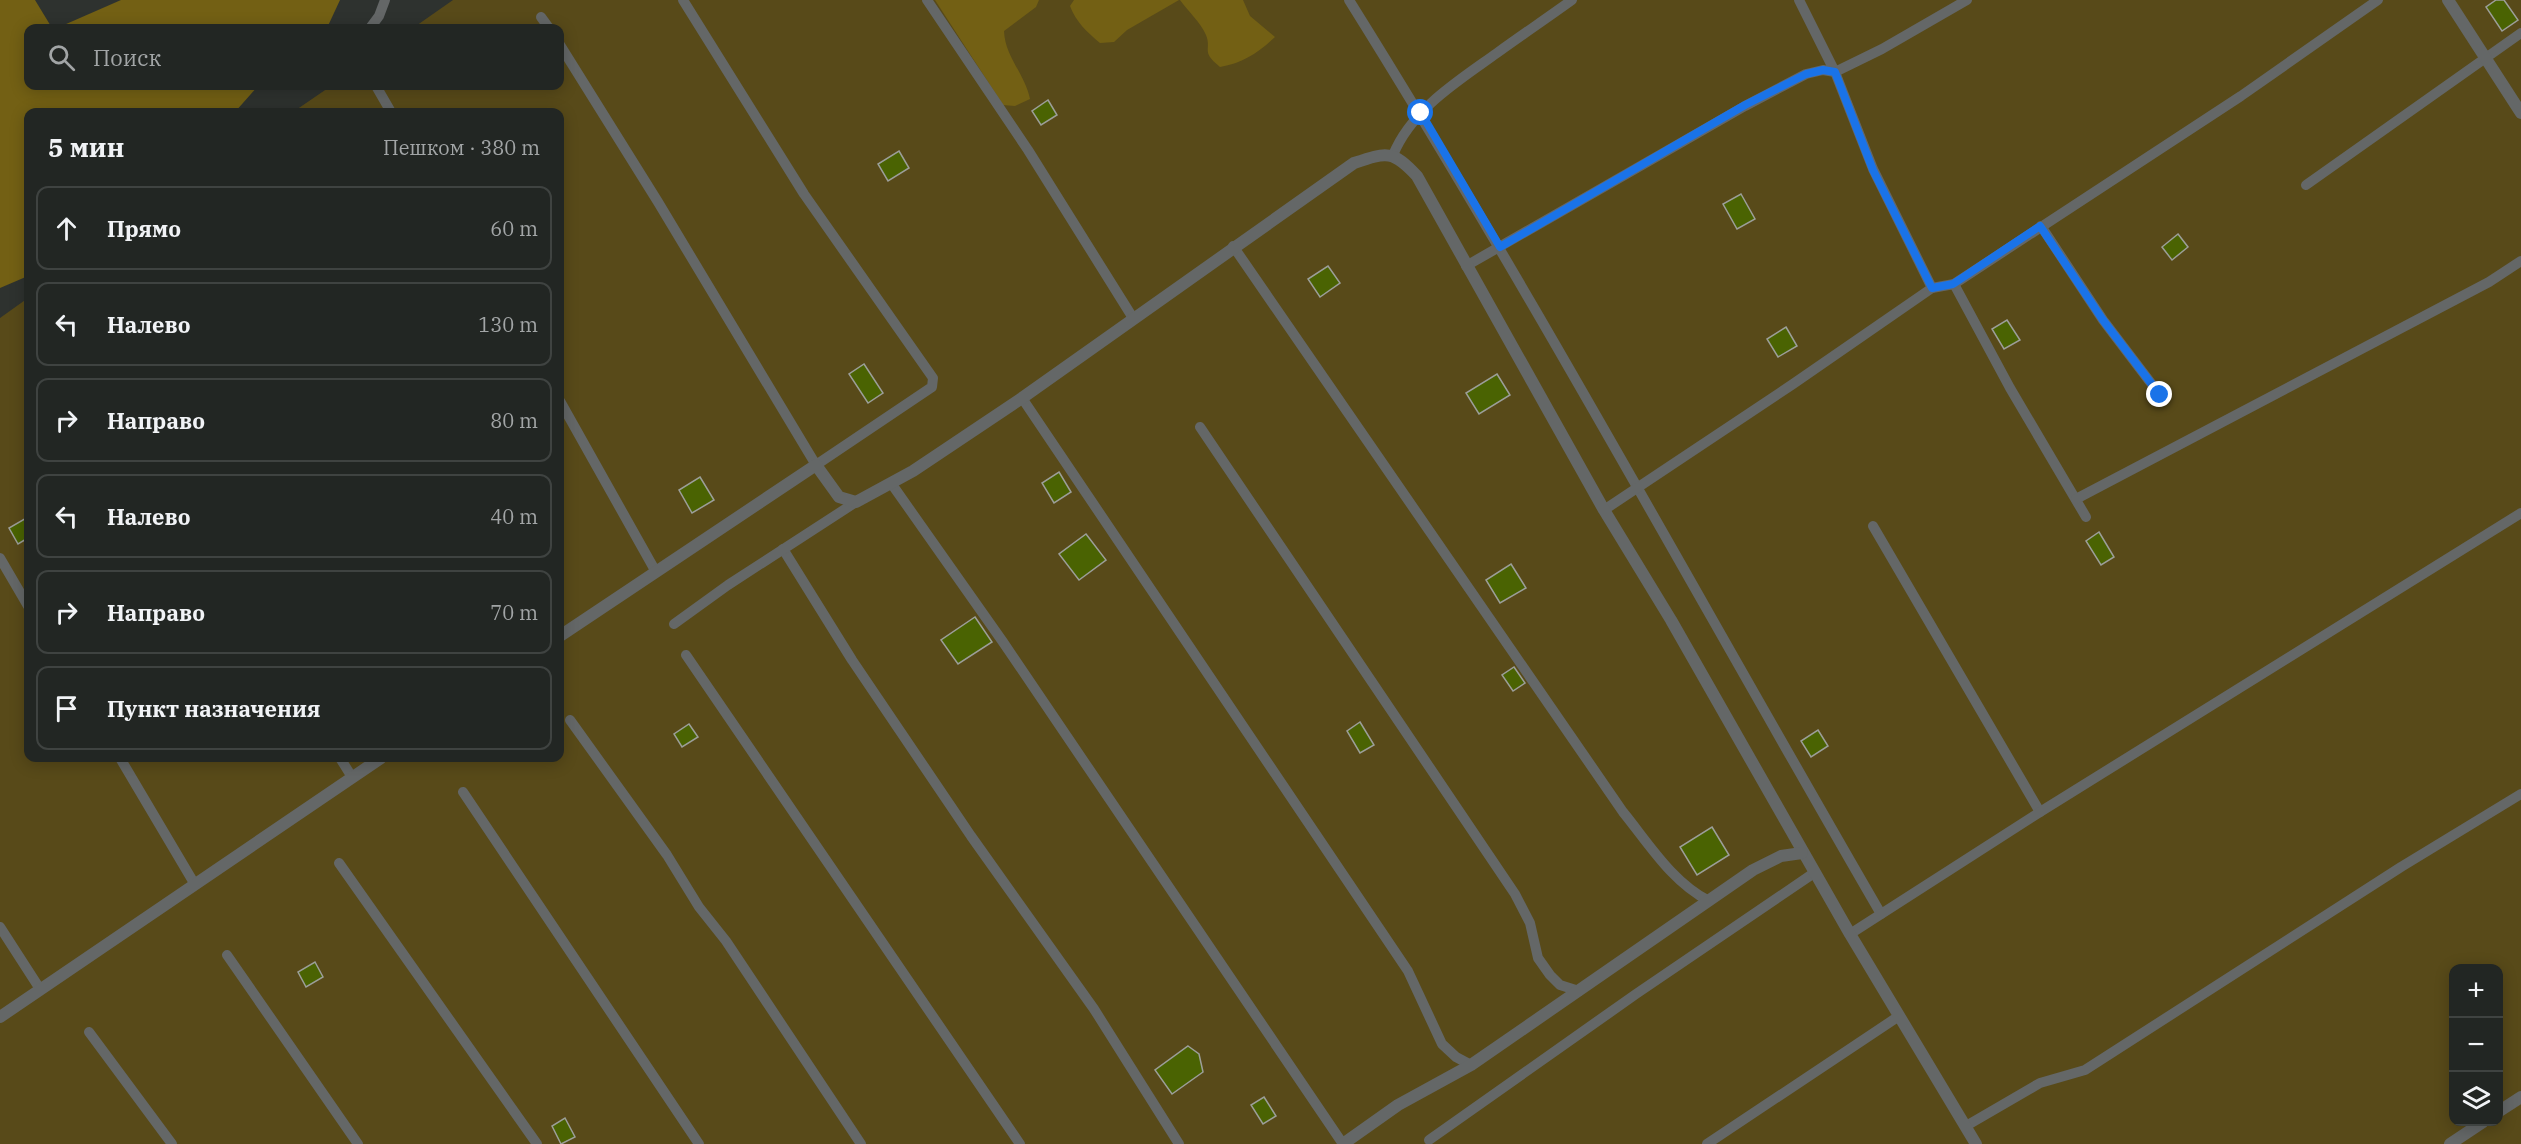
<!DOCTYPE html>
<html lang="ru">
<meta charset="utf-8">
<style>
:root{--surface:#222623;--page:#2a2e2b;--text:#f1f3f6;--muted:#a2a5a6;--line:#3f4341}
body{margin:0;font-family:"IBM Plex Serif",serif;background:var(--page);color:var(--text)}
.controls{position:absolute;right:18px;bottom:18px;display:grid;overflow:hidden;border-radius:12px;box-shadow:0 3px 15px #0003}
.controls button{width:54px;height:54px;display:grid;place-items:center;padding:0;border:0;border-bottom:2px solid var(--line);background:var(--surface);color:var(--text);font:30px sans-serif}
.stop{position:absolute;width:18px;height:18px;margin:-14px;border:4px solid #1a73e8;border-radius:50%;background:#fff}
.stop.end{background:#1a73e8;border-color:#fff;box-shadow:0 2px 6px #0008}
.list{margin:0;padding:0;list-style:none}
h2{display:flex;justify-content:space-between;align-items:center;height:78px;margin:0;padding:0 24px;font-size:26px}
h2 small{font-size:20px;font-weight:400;color:var(--muted)}
.list li{display:grid;grid-template-columns:39px 1fr auto;gap:18px;align-items:center;box-sizing:border-box;height:84px;margin:0 12px 12px;padding:0 12px;border:2px solid var(--line);border-radius:12px}
.list b{display:block;font-size:22px;white-space:nowrap}
.list em{font-size:20px;font-style:normal;color:var(--muted)}
.icon{flex:none;width:33px;height:33px;fill:none;stroke:currentColor;stroke-width:2;stroke-linecap:round;stroke-linejoin:round}
.map{position:relative;flex:none;width:2521px;height:1144px;overflow:hidden}
.search{position:absolute;background:var(--surface);box-shadow:0 3px 15px #0003;left:24px;top:24px;width:540px;height:66px;display:flex;align-items:center;gap:15px;box-sizing:border-box;padding:0 21px;border-radius:12px;color:var(--muted);font-size:22px}
.panel{position:absolute;background:var(--surface);box-shadow:0 3px 15px #0003;left:24px;top:108px;width:540px;height:654px;border-radius:12px}
.map>svg:first-child{display:block}
.green{fill:#584a19;fill-rule:evenodd}
.forest{fill:#736014}
.building{fill:#4a6302;stroke:#9c9e99;stroke-width:1.5}
.lines{fill:none;stroke-linecap:round;stroke-linejoin:round}
.service{stroke:#646767;stroke-width:10}
.minor{stroke:#646767;stroke-width:12}
.route{stroke:#1a73e8;stroke-width:8}
</style>
<div class="map">
<svg width="2521" height="1144" viewBox="0 0 2521 1144">
<rect width="100%" height="100%" fill="#2e322f"/>
<!-- green -->
<path class="green" d="M 453,0 L 2521,0 L 2521,1144 L 0,1144 L 0,318 L 28,298 L 28,758 L 560,758 L 560,112 L 293,112 L 331,86 L 560,86 L 560,28 L 413,28 ZM 2454,968 L 2498,968 L 2498,1122 L 2454,1122 Z"/>
<!-- forest -->
<g class="forest">
<path d="M 0,0 L 35,0 L 52,28 L 28,28 L 28,86 L 258,86 L 235,112 L 28,112 L 28,276 L 0,288 Z"/>
<path d="M 121,0 L 340,0 L 327,28 L 57,28 Z"/>
<path d="M 935,0 L 1039,0 L 1036,7 L 1004,31 C 1005,57 1025,74 1030,99 L 1015,106 L 1003,105 Z"/>
<path d="M 1074,0 L 1179,0 L 1127,30 L 1114,42 L 1100,43 C 1087,32 1076,22 1070,6 Z"/>
<path d="M 1180,0 L 1243,0 L 1250,16 L 1275,37 C 1258,53 1243,63 1220,67 C 1200,51 1212,50 1206,35 C 1201,23 1188,11 1180,0 Z"/>
</g>
<!-- building -->
<g class="building">
<path d="M 2496,0 L 2504,0 L 2518,20 L 2502,31 L 2486,7 Z"/>
<path d="M 1048,100 L 1057,115 L 1041,125 L 1032,111 Z"/>
<path d="M 899,151 L 909,168 L 888,181 L 878,164 Z"/>
<path d="M 1741,194 L 1755,219 L 1737,229 L 1723,204 Z"/>
<path d="M 2178,234 L 2188,247 L 2172,260 L 2162,247 Z"/>
<path d="M 1328,266 L 1340,283 L 1320,297 L 1308,279 Z"/>
<path d="M 2007,320 L 2020,340 L 2004,349 L 1992,329 Z"/>
<path d="M 1786,327 L 1797,346 L 1778,357 L 1767,339 Z"/>
<path d="M 864,364 L 883,393 L 868,403 L 849,374 Z"/>
<path d="M 1497,374 L 1510,395 L 1479,414 L 1466,393 Z"/>
<path d="M 1059,472 L 1071,492 L 1054,503 L 1042,483 Z"/>
<path d="M 700,477 L 714,500 L 692,513 L 679,490 Z"/>
<path d="M 28,517 L 28,538 L 18,544 L 9,528 Z"/>
<path d="M 2099,532 L 2114,557 L 2101,565 L 2086,541 Z"/>
<path d="M 1086,534 L 1106,560 L 1079,580 L 1059,554 Z"/>
<path d="M 1511,564 L 1526,588 L 1500,603 L 1486,580 Z"/>
<path d="M 975,617 L 992,642 L 958,664 L 941,640 Z"/>
<path d="M 1514,667 L 1525,683 L 1513,691 L 1502,675 Z"/>
<path d="M 1360,722 L 1374,745 L 1360,753 L 1347,731 Z"/>
<path d="M 689,724 L 698,737 L 682,747 L 674,734 Z"/>
<path d="M 1818,730 L 1828,746 L 1811,757 L 1801,741 Z"/>
<path d="M 1712,827 L 1729,855 L 1697,875 L 1680,847 Z"/>
<path d="M 315,962 L 323,977 L 306,987 L 298,972 Z"/>
<path d="M 1188,1046 L 1199,1054 L 1203,1072 L 1172,1094 L 1155,1070 Z"/>
<path d="M 1264,1097 L 1276,1116 L 1263,1124 L 1251,1105 Z"/>
<path d="M 565,1118 L 575,1137 L 561,1144 L 552,1126 Z"/>
</g>
<g class="lines">
<!-- service -->
<g class="service">
<path d="M 927,0 L 1028,150 L 1133,318"/>
<path d="M 1349,0 C 1536,299 1704,609 1881,914"/>
<path d="M 1799,0 L 1835,72 L 1873,169 L 1932,288"/>
<path d="M 541,17 L 549,28"/>
<path d="M 370,28 L 379,16 L 385,0"/>
<path d="M 560,45 L 658,202 L 816,465 L 932,387 L 933,378 L 804,194 L 683,0"/>
<path d="M 376,86 L 391,112"/>
<path d="M 1393,155 C 1412,109 1458,81 1497,53 C 1522,35 1547,18 1572,0"/>
<path d="M 2306,185 L 2521,33"/>
<path d="M 2041,226 L 2103,320 L 2160,395"/>
<path d="M 1233,246 L 1623,812 C 1649,844 1672,882 1709,901"/>
<path d="M 1466,266 L 1745,106 L 1806,74 L 1823,70 L 1835,72 L 1882,49 L 1967,0"/>
<path d="M 1954,284 L 2010,388 L 2086,517"/>
<path d="M 1022,398 L 1408,971 L 1442,1044 L 1456,1057 L 1471,1065"/>
<path d="M 560,401 L 656,572"/>
<path d="M 1200,427 L 1515,894 L 1530,923 L 1538,958 L 1550,975 L 1560,985 L 1579,991"/>
<path d="M 891,483 L 1003,642 L 1343,1144"/>
<path d="M 2076,499 L 2489,282 L 2521,261"/>
<path d="M 1604,510 L 1793,384 L 1932,288 L 1954,284 L 2241,96 L 2378,0"/>
<path d="M 1873,526 L 2040,812"/>
<path d="M 783,549 L 852,660 L 971,836 L 1094,1009 L 1179,1144"/>
<path d="M 0,558 L 28,606"/>
<path d="M 674,624 L 728,585 L 856,502"/>
<path d="M 686,655 L 1020,1144"/>
<path d="M 570,720 L 667,855 L 699,907 L 726,941 L 861,1144"/>
<path d="M 120,758 L 194,883"/>
<path d="M 340,758 L 352,777"/>
<path d="M 463,792 L 699,1144"/>
<path d="M 339,863 L 537,1144"/>
<path d="M 0,927 L 40,989"/>
<path d="M 1850,934 L 2040,812 L 2521,513"/>
<path d="M 227,955 L 358,1144"/>
<path d="M 89,1032 L 172,1144"/>
<path d="M 1966,1126 L 2040,1083 L 2085,1070 L 2401,867 L 2521,794"/>
<path d="M 1429,1140 L 1636,994 L 1814,873"/>
<path d="M 1707,1144 L 1899,1016"/>
</g>
<!-- minor -->
<g class="minor">
<path d="M 2448,0 L 2521,113"/>
<path d="M 560,636 L 816,465 L 839,497 L 856,502 L 913,471 L 1022,398 L 1354,163 C 1387,152 1393,150 1417,176 L 1604,510 L 1671,620 L 1850,934 L 1976,1144"/>
<path d="M 0,1017 L 381,758"/>
<path d="M 2498,1112 L 2521,1097"/>
<path d="M 1343,1144 L 1398,1105 L 1471,1065 L 1753,870 L 1781,856 L 1802,853"/>
<path d="M 2450,1144 L 2483,1122"/>
</g>
</g>
<g class="lines">
<!-- route -->
<path class="route" d="M 1421,113 L 1500,247 L 1745,105 L 1806,74 L 1823,70 L 1835,72 L 1873,170 L 1932,288 L 1953,284 L 2040,226 L 2103,320 L 2160,395"/>
</g>
</svg>
<div class="controls">
<button>+</button>
<button>−</button>
<button><svg class="icon" aria-label="layers" viewBox="0 0 24 24"><path d="M12 4l9 5-9 5-9-5zM3 14l9 5 9-5"/></svg></button>
</div>
<div class="stop" style="left:1421px;top:113px"></div>
<div class="stop end" style="left:2160px;top:395px"></div>
<div class="search"><svg class="icon" aria-label="search" viewBox="0 0 24 24"><circle cx="10" cy="10" r="6"/><path d="M15 15l6 6"/></svg>Поиск</div>
<section class="panel">
<h2>5 мин<small>Пешком · 380 m</small></h2>
<ul class="list">
<li><svg class="icon" aria-label="ahead" viewBox="0 0 24 24"><path d="M12 20V5M6 11l6-6 6 6"/></svg><div><b>Прямо</b></div><em>60 m</em></li>
<li><svg class="icon" aria-label="left" viewBox="0 0 24 24"><path d="M17 20v-9H6M10 6l-5 5 5 5"/></svg><div><b>Налево</b></div><em>130 m</em></li>
<li><svg class="icon" aria-label="right" viewBox="0 0 24 24"><path d="M7 20v-9h11M14 6l5 5-5 5"/></svg><div><b>Направо</b></div><em>80 m</em></li>
<li><svg class="icon" aria-label="left" viewBox="0 0 24 24"><path d="M17 20v-9H6M10 6l-5 5 5 5"/></svg><div><b>Налево</b></div><em>40 m</em></li>
<li><svg class="icon" aria-label="right" viewBox="0 0 24 24"><path d="M7 20v-9h11M14 6l5 5-5 5"/></svg><div><b>Направо</b></div><em>70 m</em></li>
<li><svg class="icon" aria-label="arrive" viewBox="0 0 24 24"><path d="M6 21V4h12l-3 4 3 4H6"/></svg><div><b>Пункт назначения</b></div></li>
</ul>
</section>
</div>
